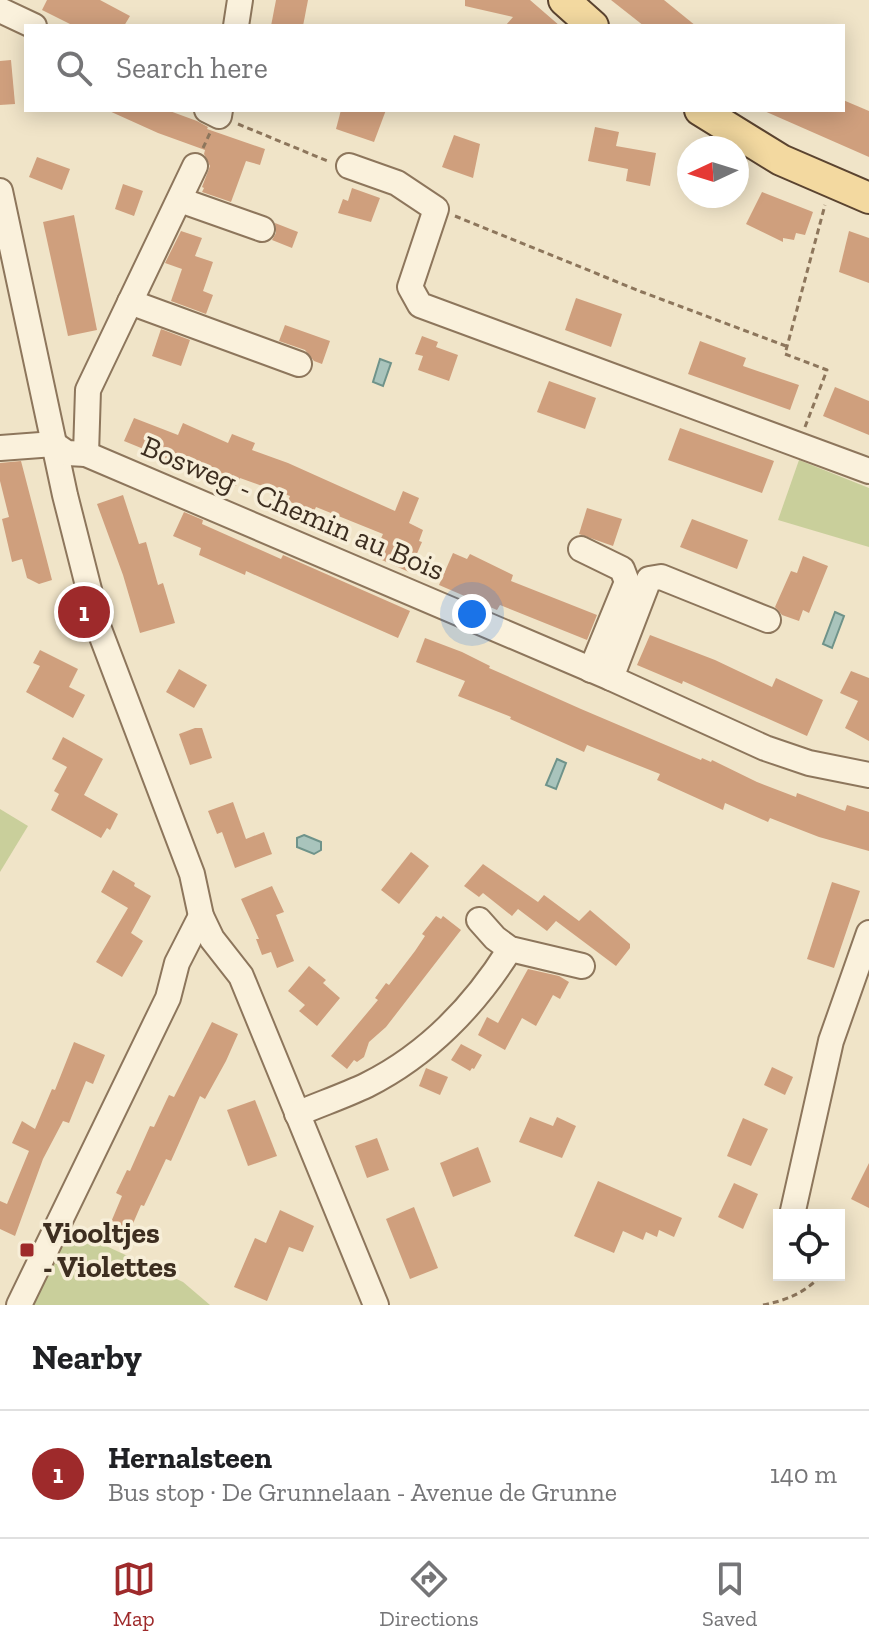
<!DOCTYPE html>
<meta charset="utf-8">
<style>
:root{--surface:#fff;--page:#f6f6f6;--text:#202124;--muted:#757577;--line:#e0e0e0;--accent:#9e2a2b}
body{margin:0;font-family:"Zilla Slab",serif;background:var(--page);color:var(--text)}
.controls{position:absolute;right:24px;bottom:24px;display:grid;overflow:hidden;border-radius:0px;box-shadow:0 4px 20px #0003}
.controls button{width:72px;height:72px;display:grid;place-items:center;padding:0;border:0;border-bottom:2px solid var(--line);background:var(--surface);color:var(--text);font:40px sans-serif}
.compass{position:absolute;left:677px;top:136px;width:72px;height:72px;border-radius:50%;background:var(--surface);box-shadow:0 4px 20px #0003;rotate:266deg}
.you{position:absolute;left:472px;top:614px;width:28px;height:28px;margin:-20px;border:6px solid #fff;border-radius:50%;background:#1a73e8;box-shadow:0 0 0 12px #1a73e833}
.badge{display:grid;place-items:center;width:52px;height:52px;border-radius:50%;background:var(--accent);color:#fff;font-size:26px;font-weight:700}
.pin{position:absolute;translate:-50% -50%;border:4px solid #fff;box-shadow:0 2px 8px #0006}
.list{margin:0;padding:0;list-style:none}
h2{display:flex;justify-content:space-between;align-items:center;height:104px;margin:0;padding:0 32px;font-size:34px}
h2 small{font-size:26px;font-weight:400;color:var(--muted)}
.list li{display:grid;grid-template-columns:52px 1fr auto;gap:24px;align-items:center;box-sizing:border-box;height:128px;padding:0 32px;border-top:2px solid var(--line)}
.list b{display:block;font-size:30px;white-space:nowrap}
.list p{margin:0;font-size:26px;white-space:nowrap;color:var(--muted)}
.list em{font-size:26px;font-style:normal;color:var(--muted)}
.icon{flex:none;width:44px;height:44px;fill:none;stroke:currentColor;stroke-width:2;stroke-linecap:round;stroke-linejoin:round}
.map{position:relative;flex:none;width:869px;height:1305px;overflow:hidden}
.search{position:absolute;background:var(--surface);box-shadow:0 4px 20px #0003;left:24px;right:24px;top:24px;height:88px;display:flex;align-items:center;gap:20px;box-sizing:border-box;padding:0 28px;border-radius:0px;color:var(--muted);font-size:30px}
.sheet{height:232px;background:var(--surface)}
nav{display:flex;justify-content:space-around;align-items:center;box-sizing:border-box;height:112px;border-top:2px solid var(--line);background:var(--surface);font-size:22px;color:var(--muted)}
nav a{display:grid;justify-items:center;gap:4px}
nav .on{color:var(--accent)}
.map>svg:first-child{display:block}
.green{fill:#c9cf9b}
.water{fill:#a9c4bc;stroke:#6f938a;stroke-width:2}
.building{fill:#cf9f7d}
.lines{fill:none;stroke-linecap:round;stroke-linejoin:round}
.minor-casing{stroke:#8d765c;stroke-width:28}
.major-casing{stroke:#5b4430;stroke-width:34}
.path{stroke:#8d765c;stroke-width:3;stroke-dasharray:6 4;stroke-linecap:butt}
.minor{stroke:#faf1dc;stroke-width:24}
.major{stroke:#f3d9a0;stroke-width:30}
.poi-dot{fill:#9e2a2b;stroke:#f7eed8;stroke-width:3}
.labels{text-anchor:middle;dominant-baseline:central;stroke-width:7;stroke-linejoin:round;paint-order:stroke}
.street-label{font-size:30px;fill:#3d2e20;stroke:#f7eed8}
.poi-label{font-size:30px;font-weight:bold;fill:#3d2e20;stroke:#f7eed8;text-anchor:start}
</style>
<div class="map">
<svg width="869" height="1305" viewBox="0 0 869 1305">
<rect width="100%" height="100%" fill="#f0e4c8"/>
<!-- green -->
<g class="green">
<path d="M 799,460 L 869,488 L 869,547 L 778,520 Z"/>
<path d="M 0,809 L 28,826 L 0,872 Z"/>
<path d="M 70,1229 L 183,1282 L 210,1305 L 31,1305 Z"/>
</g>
<!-- water -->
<g class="water">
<path d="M 380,359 L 391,363 L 383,386 L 373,382 Z"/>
<path d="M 835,612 L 844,616 L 832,648 L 823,644 Z"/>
<path d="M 557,759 L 566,763 L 556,789 L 546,785 Z"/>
<path d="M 304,835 L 321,842 L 321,850 L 314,854 L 297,847 L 297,838 Z"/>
</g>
<!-- building -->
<g class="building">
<path d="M 47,0 L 100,0 L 130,16 L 124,26 L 74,26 L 42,10 Z"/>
<path d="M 276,0 L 308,0 L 303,26 L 271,26 Z"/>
<path d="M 465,0 L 530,0 L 560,26 L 505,26 L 513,17 L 465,6 Z"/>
<path d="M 611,0 L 664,0 L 696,26 L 644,26 Z"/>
<path d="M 11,60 L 15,104 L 0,105 L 0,61 Z"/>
<path d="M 843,100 L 869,111 L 869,157 L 762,110 L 843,110 Z"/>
<path d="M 107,110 L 167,110 L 197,121 L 208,127 L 207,129 L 265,149 L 260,165 L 246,161 L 231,202 L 202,192 L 204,188 L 202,187 L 210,166 L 204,154 L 205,150 L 158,133 Z"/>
<path d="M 341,110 L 386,110 L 374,142 L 336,129 Z"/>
<path d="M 595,127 L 619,132 L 616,146 L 656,153 L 650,186 L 626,181 L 628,169 L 588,161 Z"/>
<path d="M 454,135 L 480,144 L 473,178 L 442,167 Z"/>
<path d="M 37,157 L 70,169 L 62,190 L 29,177 Z"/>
<path d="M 123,184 L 143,191 L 134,216 L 115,209 Z"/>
<path d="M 352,188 L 380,198 L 371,222 L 338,213 L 343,199 L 348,201 Z"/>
<path d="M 762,192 L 813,212 L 805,235 L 796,233 L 794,240 L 783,238 L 783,242 L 746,224 Z"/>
<path d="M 74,215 L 97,330 L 68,336 L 43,222 Z"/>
<path d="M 275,223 L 298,232 L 292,248 L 272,240 L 276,233 Z"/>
<path d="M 181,231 L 202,238 L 195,256 L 213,262 L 203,291 L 213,295 L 206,314 L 171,301 L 182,269 L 165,263 Z"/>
<path d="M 849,231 L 869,238 L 869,283 L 839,272 Z"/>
<path d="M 576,298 L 622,314 L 611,347 L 565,330 Z"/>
<path d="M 285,325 L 330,341 L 322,364 L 314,361 L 305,350 L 279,341 Z"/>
<path d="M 161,329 L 190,340 L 181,366 L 152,356 Z"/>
<path d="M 422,336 L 438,342 L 436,347 L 458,355 L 449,381 L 418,370 L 423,356 L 415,354 Z"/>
<path d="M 700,341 L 746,358 L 743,366 L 799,385 L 790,410 L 688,374 Z"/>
<path d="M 549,381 L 596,398 L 585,429 L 537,412 Z"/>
<path d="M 835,387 L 869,401 L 869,435 L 823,416 Z"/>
<path d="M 134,418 L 178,435 L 183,423 L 228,443 L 232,434 L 255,443 L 252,450 L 288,463 L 395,511 L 403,491 L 419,498 L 409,523 L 423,530 L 419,541 L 422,542 L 409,572 L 373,556 L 383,534 L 316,507 L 310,520 L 297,514 L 300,506 L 288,501 L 290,496 L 240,478 L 236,486 L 196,469 L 194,474 L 166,462 L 168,459 L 124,441 Z"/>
<path d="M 680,428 L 774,461 L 762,493 L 668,460 Z"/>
<path d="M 21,461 L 52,580 L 39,584 L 27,578 L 22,559 L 12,562 L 2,519 L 9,517 L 0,481 L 0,463 Z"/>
<path d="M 123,495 L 139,544 L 146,542 L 158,585 L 163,583 L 175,623 L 140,633 L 123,575 L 97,504 Z"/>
<path d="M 587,508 L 622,519 L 613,546 L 579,534 Z"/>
<path d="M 184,512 L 203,520 L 202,524 L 281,559 L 283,555 L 410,611 L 398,638 L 246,571 L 245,575 L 199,555 L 201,548 L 173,536 Z"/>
<path d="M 692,519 L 748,540 L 737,569 L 680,547 Z"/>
<path d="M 453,553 L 467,559 L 470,554 L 513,575 L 511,581 L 597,615 L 587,640 L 500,605 L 497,610 L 439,585 Z"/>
<path d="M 803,556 L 828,566 L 809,613 L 803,610 L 799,621 L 782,615 L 775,607 L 791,571 L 797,573 Z"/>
<path d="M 650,635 L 715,660 L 772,687 L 776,678 L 823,700 L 807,736 L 683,681 L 682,684 L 637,665 Z"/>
<path d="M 425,638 L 462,652 L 490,666 L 489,668 L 581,709 L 701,760 L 702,758 L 711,762 L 712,760 L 757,782 L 796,797 L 797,793 L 845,811 L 847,805 L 869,812 L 869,851 L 819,837 L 770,818 L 768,822 L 725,803 L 723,810 L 657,780 L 660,774 L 587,745 L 584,752 L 510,719 L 511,717 L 458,696 L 465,681 L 416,662 Z"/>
<path d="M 40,650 L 78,669 L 69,687 L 85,695 L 73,718 L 26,692 L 40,666 L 33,663 Z"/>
<path d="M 179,669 L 207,685 L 194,708 L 166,692 Z"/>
<path d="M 851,671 L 869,678 L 869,741 L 845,728 L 858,701 L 840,693 Z"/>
<path d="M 195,728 L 202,728 L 212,758 L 190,765 L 179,734 Z"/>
<path d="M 63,737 L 103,759 L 84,795 L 118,814 L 110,830 L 107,828 L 101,838 L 51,810 L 59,794 L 54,791 L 67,767 L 52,759 Z"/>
<path d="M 233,802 L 246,839 L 264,832 L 272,854 L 235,868 L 222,832 L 217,834 L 208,811 Z"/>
<path d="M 411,852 L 429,866 L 399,904 L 381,890 Z"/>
<path d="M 483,864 L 538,902 L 544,895 L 579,921 L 590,910 L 630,944 L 630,948 L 616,966 L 556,921 L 547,931 L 518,909 L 512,916 L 483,893 L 479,897 L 464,886 Z"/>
<path d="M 113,870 L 135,883 L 134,886 L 151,896 L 131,933 L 143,941 L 122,977 L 96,962 L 128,908 L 101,892 Z"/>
<path d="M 832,882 L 860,891 L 834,968 L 807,959 Z"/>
<path d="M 272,886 L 284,912 L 276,915 L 294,961 L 277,968 L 271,952 L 262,955 L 256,939 L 259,939 L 241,899 Z"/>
<path d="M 436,916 L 441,919 L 443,916 L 461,930 L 386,1027 L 369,1042 L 364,1057 L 357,1062 L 354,1060 L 347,1069 L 331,1056 L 378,1000 L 375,998 L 386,983 L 389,985 L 415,951 L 425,936 L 422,934 Z"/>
<path d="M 309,966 L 326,980 L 323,983 L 340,998 L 317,1026 L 299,1011 L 305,1005 L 288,991 Z"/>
<path d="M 528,969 L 559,976 L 569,982 L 560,999 L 553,995 L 536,1026 L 522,1018 L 505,1050 L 478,1035 L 487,1017 L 498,1023 Z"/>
<path d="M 212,1022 L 238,1034 L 226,1061 L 205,1099 L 200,1096 L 171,1161 L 166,1159 L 144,1206 L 141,1205 L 125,1242 L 106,1234 L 122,1196 L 116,1193 L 127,1170 L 130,1171 L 150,1126 L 154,1127 L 169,1095 L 174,1097 Z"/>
<path d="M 74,1042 L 105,1055 L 93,1084 L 86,1081 L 69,1123 L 63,1121 L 43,1159 L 15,1236 L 0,1229 L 0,1201 L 7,1204 L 29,1151 L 12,1143 L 22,1121 L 35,1129 L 52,1089 L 55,1090 Z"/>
<path d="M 461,1044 L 482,1055 L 474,1069 L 472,1068 L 470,1071 L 451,1060 Z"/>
<path d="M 772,1067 L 793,1077 L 785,1095 L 764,1085 Z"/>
<path d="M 426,1068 L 448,1077 L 440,1095 L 419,1086 Z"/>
<path d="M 255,1100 L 277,1156 L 248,1166 L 227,1110 Z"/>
<path d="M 530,1117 L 553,1126 L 557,1117 L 576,1126 L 562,1158 L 519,1142 Z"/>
<path d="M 743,1118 L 768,1129 L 751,1166 L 727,1156 Z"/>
<path d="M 377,1138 L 389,1170 L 367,1178 L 355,1146 Z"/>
<path d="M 478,1147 L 491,1182 L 453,1197 L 440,1163 Z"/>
<path d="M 869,1163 L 869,1208 L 851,1199 Z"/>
<path d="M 598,1181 L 682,1218 L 674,1237 L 659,1230 L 657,1237 L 646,1232 L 643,1240 L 623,1231 L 614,1253 L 574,1236 Z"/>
<path d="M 734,1183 L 758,1194 L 743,1229 L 718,1217 Z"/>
<path d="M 414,1207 L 438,1268 L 410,1279 L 386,1219 Z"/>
<path d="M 280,1210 L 314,1226 L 303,1252 L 289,1247 L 267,1301 L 234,1287 L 255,1238 L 266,1243 Z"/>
</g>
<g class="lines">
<defs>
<g id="minor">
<path d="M 0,10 L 34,26"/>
<path d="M 236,26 L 240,0"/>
<path d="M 207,110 L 219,116 L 220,110"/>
<path d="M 349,166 L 397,183 L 436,209 L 410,287 L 420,305 L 869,471"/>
<path d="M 0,191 L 65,495 L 99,629 L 192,874 L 201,916 L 212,939 L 241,976 L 376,1305"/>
<path d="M 180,200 L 262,229"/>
<path d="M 130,302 L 299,364"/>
<path d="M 0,448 L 54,444 L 67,453 L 86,454 L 611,678 L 765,748 L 809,763 L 869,775"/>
<path d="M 86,454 L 88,390 L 195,166"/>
<path d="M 581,549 L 622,569 L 627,582 L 591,670"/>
<path d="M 611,678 L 649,579 L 661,577 L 768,620"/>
<path d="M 479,920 L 495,938 L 510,949 L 582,966"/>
<path d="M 297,1114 C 320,1104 344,1096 367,1085 C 427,1055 475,1005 510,949"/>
<path d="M 792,1215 L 831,1041 L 869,933"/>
<path d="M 19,1305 L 168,998 L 177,963 L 201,916"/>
</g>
<g id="major">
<path d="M 564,0 L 593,26"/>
<path d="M 700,110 L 781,160 L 869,198"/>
</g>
</defs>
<!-- minor casing -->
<use href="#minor" class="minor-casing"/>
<!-- major casing -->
<use href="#major" class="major-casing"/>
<!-- path -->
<g class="path">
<path d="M 238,124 L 330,162"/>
<path d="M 203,148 L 210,133"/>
<path d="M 455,216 L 642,292 L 786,346"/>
<path d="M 805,427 L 827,370 L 785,354 L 825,205"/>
<path d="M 763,1305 C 788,1300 804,1293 822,1275"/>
</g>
<!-- minor -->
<use href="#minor" class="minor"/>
<!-- major -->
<use href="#major" class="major"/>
</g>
<!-- markers -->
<rect class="poi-dot" x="19" y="1242" width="16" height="16" rx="4"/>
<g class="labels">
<!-- street labels -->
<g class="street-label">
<text transform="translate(293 508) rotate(23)">Bosweg - Chemin au Bois</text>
</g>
<!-- poi labels -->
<g class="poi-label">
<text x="43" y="1233">Viooltjes<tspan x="43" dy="34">- Violettes</tspan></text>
</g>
</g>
</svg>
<div class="controls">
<button><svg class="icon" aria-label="locate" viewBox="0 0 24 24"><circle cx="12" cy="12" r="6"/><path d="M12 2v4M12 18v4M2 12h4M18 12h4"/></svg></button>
</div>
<svg class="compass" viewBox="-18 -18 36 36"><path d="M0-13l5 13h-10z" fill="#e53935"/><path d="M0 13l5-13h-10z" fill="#757577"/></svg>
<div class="you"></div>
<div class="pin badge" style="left:84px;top:612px">1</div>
<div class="search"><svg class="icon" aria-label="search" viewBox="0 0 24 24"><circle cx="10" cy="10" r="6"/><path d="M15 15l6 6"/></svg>Search here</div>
</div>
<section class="sheet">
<h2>Nearby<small></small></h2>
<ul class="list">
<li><span class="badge">1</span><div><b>Hernalsteen</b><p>Bus stop · De Grunnelaan - Avenue de Grunne</p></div><em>140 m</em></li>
</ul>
</section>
<nav>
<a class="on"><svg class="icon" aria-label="map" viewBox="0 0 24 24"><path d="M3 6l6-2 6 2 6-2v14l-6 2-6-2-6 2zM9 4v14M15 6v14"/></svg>Map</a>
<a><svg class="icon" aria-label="directions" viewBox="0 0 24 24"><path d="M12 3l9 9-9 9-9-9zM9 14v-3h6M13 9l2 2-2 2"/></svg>Directions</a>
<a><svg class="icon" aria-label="saved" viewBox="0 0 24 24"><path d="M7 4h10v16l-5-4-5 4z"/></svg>Saved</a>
</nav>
